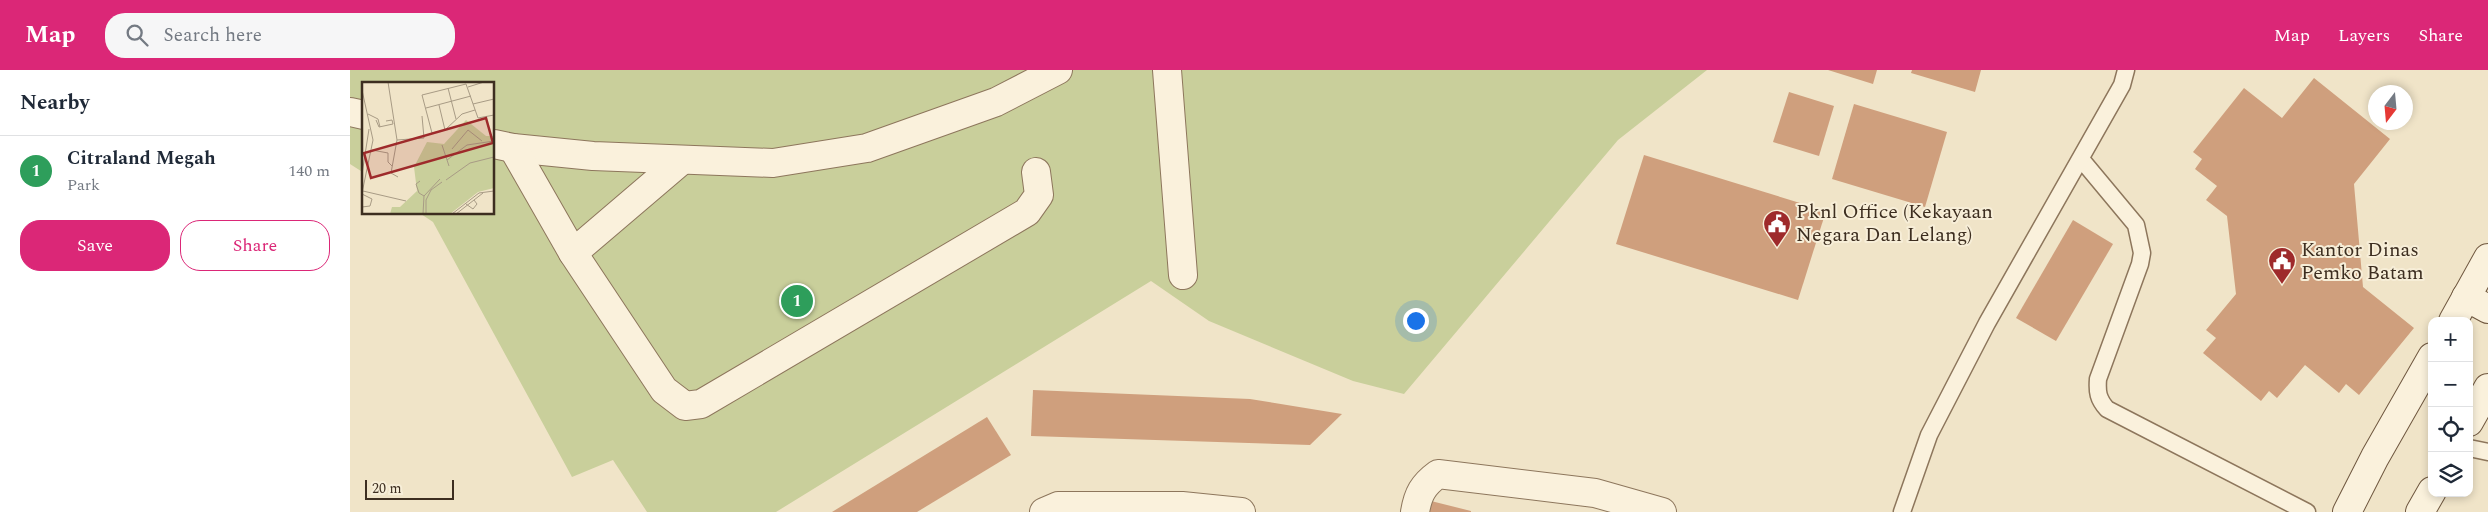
<!DOCTYPE html>
<meta charset="utf-8">
<style>
:root{--surface:#fff;--page:#f6f6f7;--text:#1f2937;--muted:#747a83;--line:#e0e1e3;--accent:#db2777}
body{margin:0;font-family:Spectral,serif;background:var(--page);color:var(--text)}
.controls{position:absolute;right:15px;bottom:15px;display:grid;overflow:hidden;border-radius:10px;box-shadow:0 2px 8px #0003}
.controls button{width:45px;height:45px;display:grid;place-items:center;padding:0;border:0;border-bottom:1px solid var(--line);background:var(--surface);color:var(--text);font:25px sans-serif}
.compass{position:absolute;left:2018px;top:15px;width:45px;height:45px;border-radius:50%;background:var(--surface);box-shadow:0 2px 8px #0003;rotate:196deg}
.scale{position:absolute;left:15px;bottom:12px;width:89px;box-sizing:border-box;padding-left:5px;border:2px solid #3d2e20;border-top:0;font-size:14px;line-height:18px;white-space:nowrap;color:#3d2e20;-webkit-text-stroke:4px #f7eed8;paint-order:stroke}
.you{position:absolute;left:1065px;top:250px;width:18px;height:18px;margin:-12px;border:4px solid #fff;border-radius:50%;background:#1a73e8;box-shadow:0 0 0 8px #1a73e833}
.badge{display:grid;place-items:center;width:32px;height:32px;border-radius:50%;background:var(--accent);color:#fff;font-size:16px;font-weight:700}
.pin{position:absolute;translate:-50% -50%;border:2px solid #fff;box-shadow:0 1px 5px #0006}
.list{margin:0;padding:0;list-style:none}
h2{display:flex;justify-content:space-between;align-items:center;height:65px;margin:0;padding:0 20px;font-size:21px}
h2 small{font-size:16px;font-weight:400;color:var(--muted)}
.list li{display:grid;grid-template-columns:32px 1fr auto;gap:15px;align-items:center;box-sizing:border-box;height:70px;padding:0 20px;border-top:1px solid var(--line)}
.list b{display:block;font-size:19px;white-space:nowrap}
.list p{margin:0;font-size:16px;white-space:nowrap;color:var(--muted)}
.list em{font-size:16px;font-style:normal;color:var(--muted)}
.actions{display:flex;gap:10px;padding:15px 20px}
.actions a{flex:1;padding:11px 0;border:1px solid var(--accent);border-radius:20px;text-align:center;font-size:18px;color:var(--accent)}
.actions .main{background:var(--accent);color:#fff}
.icon{flex:none;width:28px;height:28px;fill:none;stroke:currentColor;stroke-width:2;stroke-linecap:round;stroke-linejoin:round}
.map{position:relative;flex:none;width:2138px;height:442px;overflow:hidden}
header{display:flex;align-items:center;gap:30px;box-sizing:border-box;height:70px;padding:0 25px;background:var(--accent);color:#fff}
header strong{font-size:24px}
nav{display:flex;gap:28px;margin-inline-start:auto;font-size:18px}
.search{width:350px;height:45px;background:var(--page);display:flex;align-items:center;gap:12px;box-sizing:border-box;padding:0 18px;border-radius:20px;color:var(--muted);font-size:19px}
main{display:flex}
aside{flex:1;background:var(--surface)}
.map>svg:first-child{display:block}
.green{fill:#c9cf9b}
.building{fill:#cf9f7d}
.lines{fill:none;stroke-linecap:round;stroke-linejoin:round}
.lane-casing{stroke:#8d765c;stroke-width:19}
.street-casing{stroke:#8d765c;stroke-width:30}
.secondary-casing{stroke:#6f573f;stroke-width:30}
.lane{stroke:#faf1dc;stroke-width:16}
.street{stroke:#faf1dc;stroke-width:28}
.secondary{stroke:#faf1dc;stroke-width:28}
.labels{text-anchor:middle;dominant-baseline:central;stroke-width:4;stroke-linejoin:round;paint-order:stroke}
.poi-label{font-size:20px;fill:#3d2e20;stroke:#f7eed8;text-anchor:start}
.inset-road{fill:none;stroke:#a89b85;stroke-width:1}
.view{fill:#9e2a2b;fill-opacity:0.15;stroke:#9e2a2b;stroke-width:2.5}
.inset-edge{fill:none;stroke:#3d2e20;stroke-width:2.5}
</style>
<header>
<strong>Map</strong>
<div class="search"><svg class="icon" aria-label="search" viewBox="0 0 24 24"><circle cx="10" cy="10" r="6"/><path d="M15 15l6 6"/></svg>Search here</div>
<nav><a>Map</a><a>Layers</a><a>Share</a></nav>
</header>
<main>
<aside>
<h2>Nearby<small></small></h2>
<ul class="list">
<li><span class="badge" style="background:#2e9e5b">1</span><div><b>Citraland Megah</b><p>Park</p></div><em>140 m</em></li>
</ul>
<div class="actions"><a class="main">Save</a><a>Share</a></div>
</aside>
<div class="map">
<svg width="2138" height="442" viewBox="0 0 2138 442">
<rect width="100%" height="100%" fill="#f0e4c8"/>
<!-- green -->
<path class="green" d="M 0,0 L 1357,0 L 1268,70 L 1054,324 L 1003,311 L 859,251 L 801,211 L 426,442 L 297,442 L 263,390 L 222,407 L 83,152 L 71,144 L 144,144 L 144,14 L 14,14 L 14,103 L 0,94 Z"/>
<!-- building -->
<g class="building">
<path d="M 1478,0 L 1527,0 L 1523,14 Z"/>
<path d="M 1562,0 L 1631,0 L 1625,22 L 1561,3 Z"/>
<path d="M 1964,8 L 2040,69 L 2004,114 L 2013,217 L 2064,258 L 2009,325 L 1996,314 L 1989,323 L 1955,295 L 1927,328 L 1919,321 L 1911,331 L 1853,283 L 1866,268 L 1856,260 L 1886,224 L 1877,146 L 1856,130 L 1867,116 L 1845,99 L 1852,89 L 1843,82 L 1894,18 L 1932,48 Z"/>
<path d="M 1439,22 L 1484,36 L 1469,86 L 1423,72 Z"/>
<path d="M 1504,34 L 1597,62 L 1575,137 L 1482,109 Z"/>
<path d="M 1294,85 L 1476,141 L 1448,230 L 1266,174 Z"/>
<path d="M 1723,150 L 1763,174 L 1706,271 L 1666,248 Z"/>
<path d="M 683,320 L 900,329 L 992,344 L 960,375 L 681,366 Z"/>
<path d="M 637,347 L 661,385 L 567,442 L 482,442 Z"/>
<path d="M 1081,431 L 1121,441 L 1121,442 L 1079,442 Z"/>
</g>
<g class="lines">
<defs>
<g id="lane">
<path d="M 1731,89 L 1786,155 L 1792,183 L 1790,194 L 1748,309 C 1747,322 1748,329 1757,339 L 1957,442"/>
<path d="M 2119,378 L 2138,382"/>
<path d="M 1552,442 L 1579,365 L 1637,253 L 1772,15 L 1776,0"/>
</g>
<g id="street">
<path d="M 817,0 L 833,205"/>
<path d="M 0,42 L 14,45"/>
<path d="M 144,74 L 163,78 L 243,86 L 423,93 L 517,78 L 646,32 L 708,0"/>
<path d="M 163,78 L 223,183 L 314,320 L 335,336 L 351,334 L 677,142 L 689,125 L 686,102"/>
<path d="M 223,183 L 332,90"/>
<path d="M 694,442 L 708,436 L 832,436 L 891,442"/>
<path d="M 1065,442 C 1068,424 1073,415 1088,404 L 1245,423 L 1312,442"/>
</g>
<g id="secondary">
<path d="M 2116,227 L 2138,239"/>
<path d="M 2103,251 L 2138,188"/>
<path d="M 2119,352 L 2138,318"/>
<path d="M 1997,442 L 2025,387 L 2082,287"/>
<path d="M 2070,442 L 2082,421"/>
</g>
</defs>
<!-- lane casing -->
<use href="#lane" class="lane-casing"/>
<!-- street casing -->
<use href="#street" class="street-casing"/>
<!-- secondary casing -->
<use href="#secondary" class="secondary-casing"/>
<!-- lane -->
<use href="#lane" class="lane"/>
<!-- street -->
<use href="#street" class="street"/>
<!-- secondary -->
<use href="#secondary" class="secondary"/>
</g>
<!-- icons -->
<defs>
<symbol id="civic-pin" viewBox="-11 -11 22 30"><path d="M0 17L-7.5 6A9.5 9.5 0 1 1 7.5 6Z" fill="#9e2a2b" stroke="#f7eed8"/><path d="M-.6-6.5H3V-4.5H.6V-3L4-1V1h2V6H-6V1h2V-1L-.6-3ZM-1.2 2.5V6h2.4V2.5Z" fill="#fff"/></symbol>
</defs>
<g fill-rule="evenodd">
<use href="#civic-pin" x="1411" y="138" width="32" height="43"/>
<use href="#civic-pin" x="1916" y="175" width="32" height="43"/>
</g>
<g class="labels">
<!-- poi labels -->
<g class="poi-label">
<text x="1446" y="142">Pknl Office (Kekayaan<tspan x="1446" dy="23">Negara Dan Lelang)</tspan></text>
<text x="1951" y="180">Kantor Dinas<tspan x="1951" dy="23">Pemko Batam</tspan></text>
</g>
</g>
<!-- overview -->
<g transform="translate(12 12)">
<rect width="132" height="132" fill="#f0e4c8"/>
<path d="M 104,38 L 124,54 L 132,54 L 132,106 L 116,110 L 88,132 L 28,132 L 30,125 L 38,125 L 55,109 L 52,85 L 65,60 L 82,62 Z" fill="#c9cf9b"/>
<path class="inset-road" d="M 26,0 L 35,58 L 29,91 L 36,95M 106,5 L 122,0M 86,6 L 94,37M 0,8 L 11,58 L 0,111M 111,22 L 132,17M 77,23 L 83,48M 64,26 L 109,14M 113,28 L 100,32 L 83,48 L 70,51 L 60,13 L 104,2 L 116,36 L 132,33M 6,32 L 16,37 L 18,45M 14,38 L 17,45 L 31,42 L 30,38 L 24,39M 35,58 L 62,56 L 60,34M 80,63 L 87,84M 90,67 L 106,48 L 120,59M 10,68 L 26,71 L 26,80 L 30,84M 85,78 L 105,63 L 132,59M 0,92 L 7,47M 84,98 L 108,81 L 132,75M 58,99 L 54,102 L 57,111 L 62,114M 1,109 L 44,119M 0,112 L 10,117 L 8,124 L 0,125M 104,122 L 111,127 L 115,122 L 112,118M 61,132 L 62,114 L 78,97M 64,132 L 64,118 L 69,108 L 80,100M 90,132 L 117,111 L 132,109M 94,132 L 121,111"/>
<path class="view" d="M 124,36 L 131,61 L 9,96 L 2,71 Z"/>
<rect width="132" height="132" class="inset-edge"/>
</g>
</svg>
<div class="controls">
<button>+</button>
<button>−</button>
<button><svg class="icon" aria-label="locate" viewBox="0 0 24 24"><circle cx="12" cy="12" r="6"/><path d="M12 2v4M12 18v4M2 12h4M18 12h4"/></svg></button>
<button><svg class="icon" aria-label="layers" viewBox="0 0 24 24"><path d="M12 4l9 5-9 5-9-5zM3 14l9 5 9-5"/></svg></button>
</div>
<svg class="compass" viewBox="-18 -18 36 36"><path d="M0-13l5 13h-10z" fill="#e53935"/><path d="M0 13l5-13h-10z" fill="#747a83"/></svg>
<div class="scale">20 m</div>
<div class="you"></div>
<div class="pin badge" style="left:447px;top:231px;background:#2e9e5b">1</div>
</div>
</main>
